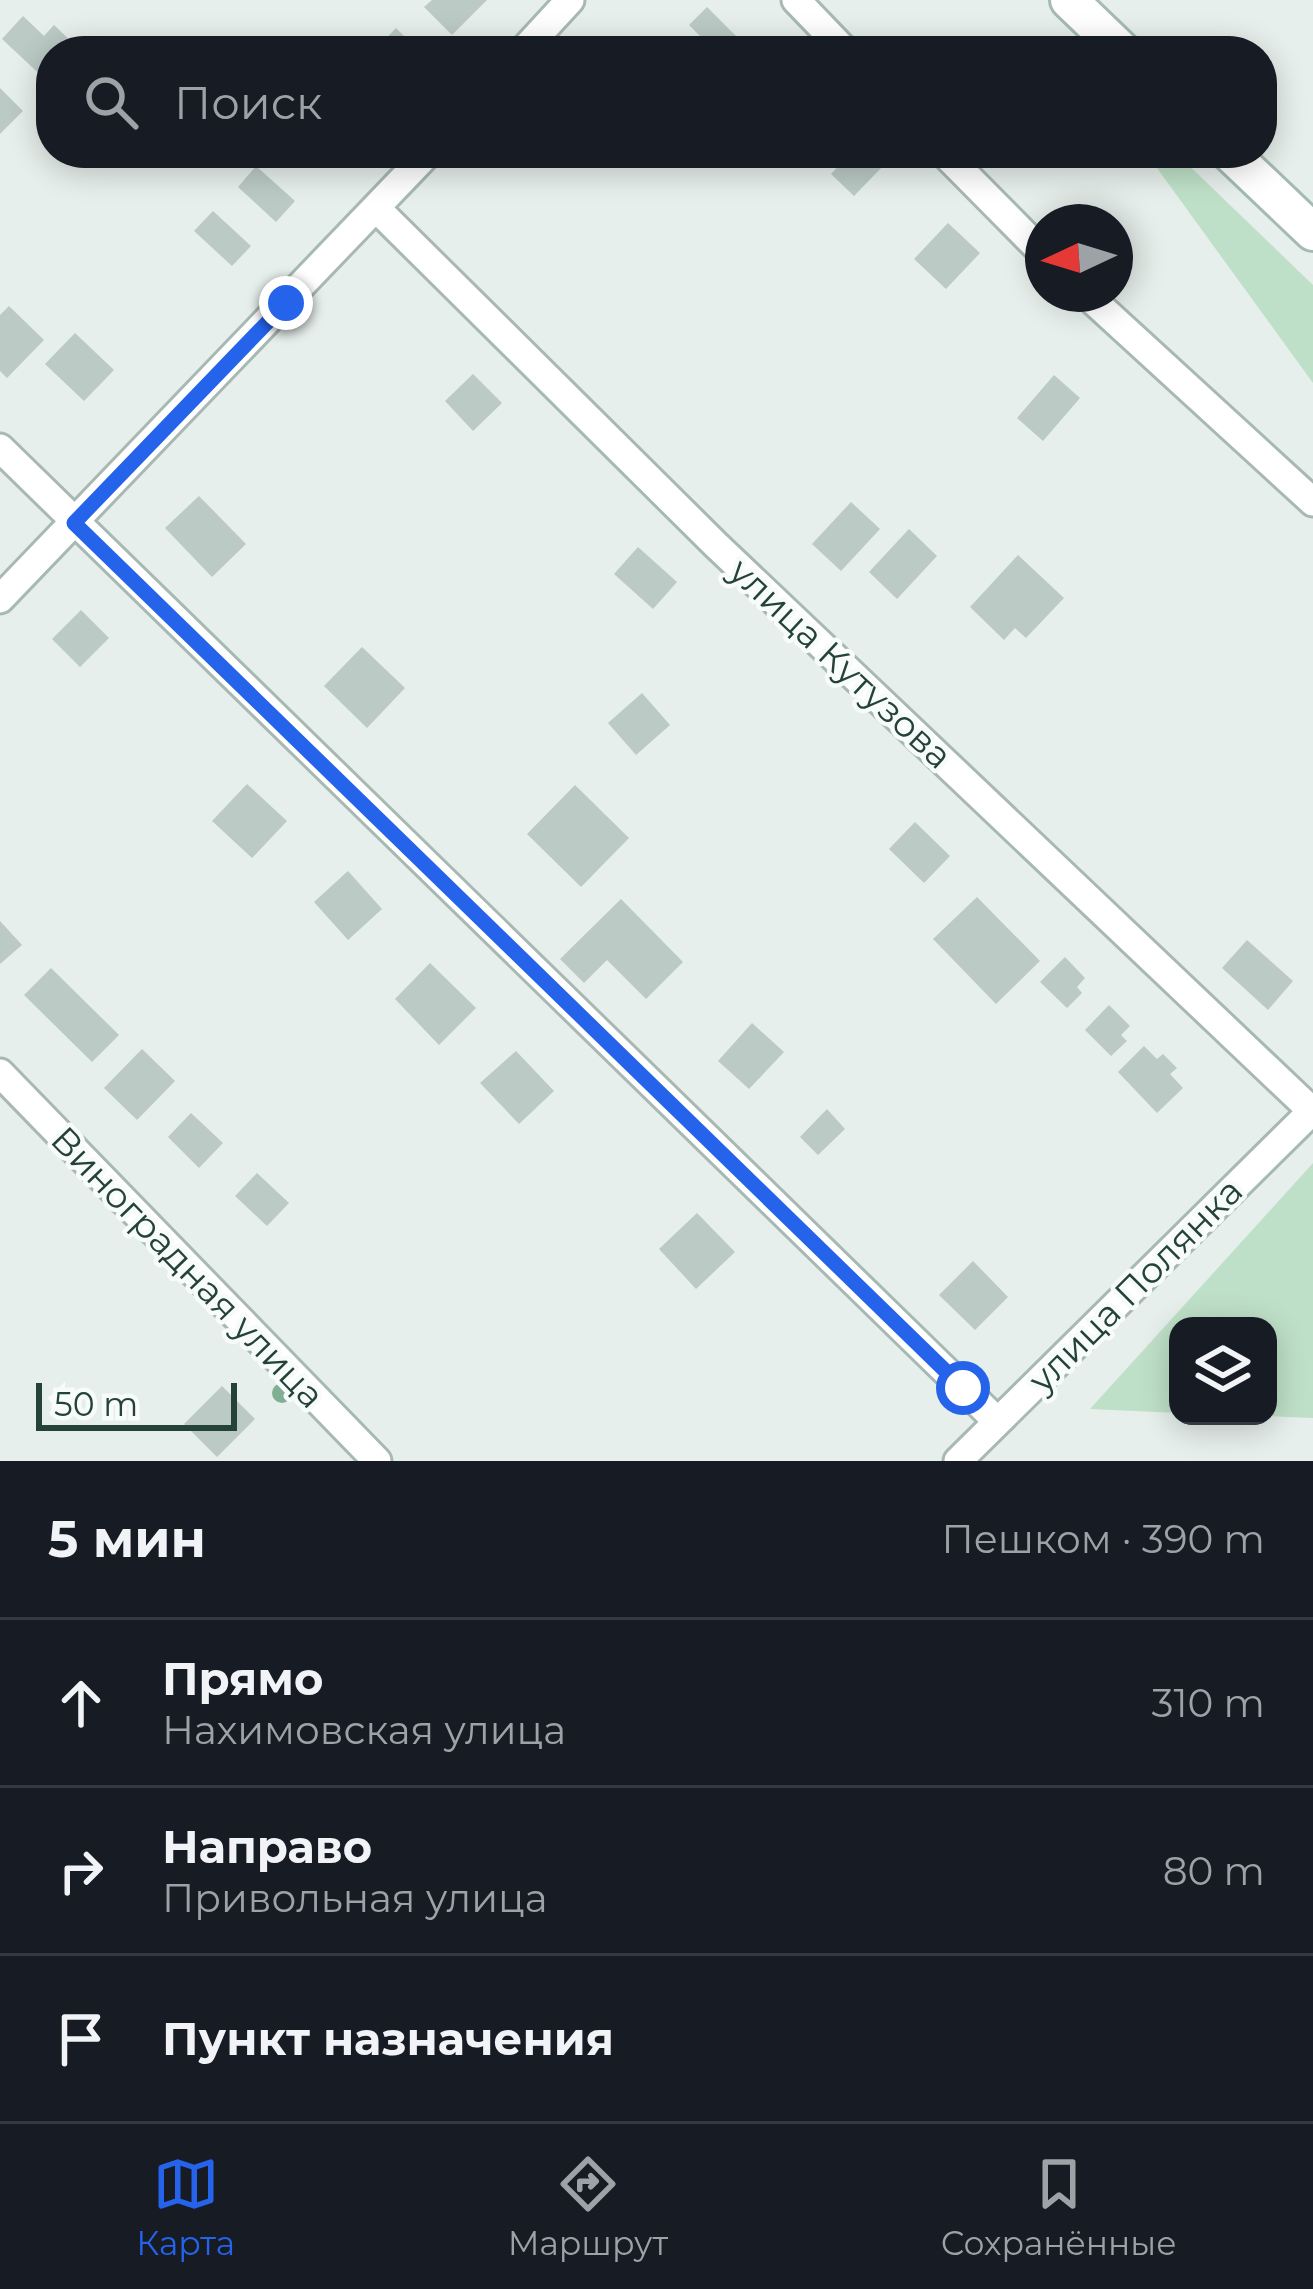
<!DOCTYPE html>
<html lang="ru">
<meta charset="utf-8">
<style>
:root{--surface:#171b24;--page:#242831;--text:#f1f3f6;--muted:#9ea1a6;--line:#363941;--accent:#2563eb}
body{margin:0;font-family:Montserrat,sans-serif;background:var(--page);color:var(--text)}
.controls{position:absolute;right:36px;bottom:36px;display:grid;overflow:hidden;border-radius:24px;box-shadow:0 6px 30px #0003}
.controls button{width:108px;height:108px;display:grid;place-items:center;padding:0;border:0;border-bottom:3px solid var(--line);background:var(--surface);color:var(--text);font:60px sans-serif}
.compass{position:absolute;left:1025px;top:204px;width:108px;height:108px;border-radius:50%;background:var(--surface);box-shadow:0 6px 30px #0003;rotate:266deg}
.scale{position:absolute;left:36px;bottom:30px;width:201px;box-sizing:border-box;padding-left:12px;border:6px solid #24423a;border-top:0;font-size:33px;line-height:42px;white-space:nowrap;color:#24423a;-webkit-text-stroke:9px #f7fbf9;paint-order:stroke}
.stop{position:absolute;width:36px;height:36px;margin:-27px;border:9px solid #2563eb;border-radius:50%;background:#fff}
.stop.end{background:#2563eb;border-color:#fff;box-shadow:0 3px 12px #0008}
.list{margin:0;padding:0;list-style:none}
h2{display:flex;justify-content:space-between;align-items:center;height:156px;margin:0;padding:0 48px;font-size:51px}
h2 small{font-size:39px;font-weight:400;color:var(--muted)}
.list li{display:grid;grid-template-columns:78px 1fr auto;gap:36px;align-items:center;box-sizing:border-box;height:168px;padding:0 48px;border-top:3px solid var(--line)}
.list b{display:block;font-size:45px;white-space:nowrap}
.list p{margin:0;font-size:39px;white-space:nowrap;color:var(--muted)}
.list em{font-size:39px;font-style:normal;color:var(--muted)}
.icon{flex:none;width:66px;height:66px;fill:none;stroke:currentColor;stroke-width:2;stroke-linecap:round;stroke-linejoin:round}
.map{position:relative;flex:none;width:1313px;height:1461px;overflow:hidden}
.search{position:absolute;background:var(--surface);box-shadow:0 6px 30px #0003;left:36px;right:36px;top:36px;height:132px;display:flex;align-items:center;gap:30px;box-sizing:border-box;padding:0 42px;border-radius:48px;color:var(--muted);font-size:45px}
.sheet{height:660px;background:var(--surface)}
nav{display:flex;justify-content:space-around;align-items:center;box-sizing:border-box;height:168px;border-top:3px solid var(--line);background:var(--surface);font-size:33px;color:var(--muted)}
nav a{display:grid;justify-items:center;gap:6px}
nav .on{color:var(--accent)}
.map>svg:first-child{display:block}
.green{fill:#bfe0c8}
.building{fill:#bbcac4}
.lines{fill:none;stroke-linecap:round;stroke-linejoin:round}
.street-casing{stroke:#a8b8b2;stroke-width:33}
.secondary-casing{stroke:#a4bbb3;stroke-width:42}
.street{stroke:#fff;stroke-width:27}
.secondary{stroke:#fff;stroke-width:36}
.tree{fill:#80af93}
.route{stroke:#2563eb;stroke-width:15}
.labels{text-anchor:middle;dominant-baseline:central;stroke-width:9;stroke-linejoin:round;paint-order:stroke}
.street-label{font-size:36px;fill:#24423a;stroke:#f7fbf9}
</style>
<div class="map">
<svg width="1313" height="1461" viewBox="0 0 1313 1461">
<rect width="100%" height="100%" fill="#e6efeb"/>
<!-- green -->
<g class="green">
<path d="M 1156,153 L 1176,153 L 1313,285 L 1313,383 L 1154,164 Z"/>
<path d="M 1313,1163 L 1313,1418 L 1263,1416 L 1268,1416 L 1268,1326 L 1178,1326 L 1178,1413 L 1090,1409 Z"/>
</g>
<!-- building -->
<g class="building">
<path d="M 432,0 L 487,0 L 452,35 L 424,7 Z"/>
<path d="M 707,7 L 742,42 L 733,51 L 715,51 L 689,25 Z"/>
<path d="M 23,16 L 44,36 L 54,25 L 79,49 L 51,51 L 51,78 L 48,82 L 2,39 Z"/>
<path d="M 396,28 L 419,51 L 374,51 Z"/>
<path d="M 0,88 L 23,111 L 0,134 Z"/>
<path d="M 851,153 L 871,153 L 884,165 L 854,196 L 831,174 Z"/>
<path d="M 256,166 L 295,201 L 276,222 L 238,187 Z"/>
<path d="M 213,211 L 251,246 L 232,266 L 194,231 Z"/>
<path d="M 948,223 L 980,253 L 946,289 L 914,259 Z"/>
<path d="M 9,306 L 44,340 L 7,378 L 0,371 L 0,315 Z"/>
<path d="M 75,333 L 114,370 L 84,401 L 45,364 Z"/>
<path d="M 473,374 L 502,403 L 473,431 L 445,401 Z"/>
<path d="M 1054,375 L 1080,398 L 1043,441 L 1017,418 Z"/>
<path d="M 199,496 L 246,544 L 212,577 L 165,528 Z"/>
<path d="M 851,502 L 880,529 L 841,571 L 812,544 Z"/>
<path d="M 909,529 L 937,556 L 897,599 L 869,572 Z"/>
<path d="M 638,547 L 677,582 L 653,609 L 614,574 Z"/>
<path d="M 1018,555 L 1064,598 L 1026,638 L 1015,628 L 1004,640 L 970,607 Z"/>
<path d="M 81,610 L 109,638 L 80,667 L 52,639 Z"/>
<path d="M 362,647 L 405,688 L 367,728 L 324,686 Z"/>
<path d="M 642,693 L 670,725 L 636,755 L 608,723 Z"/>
<path d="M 247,784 L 287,821 L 252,858 L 212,821 Z"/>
<path d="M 575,785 L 629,838 L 581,887 L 527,834 Z"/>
<path d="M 915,822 L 950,856 L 924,883 L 889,849 Z"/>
<path d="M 348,871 L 382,909 L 348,940 L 314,902 Z"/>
<path d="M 977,897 L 1040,961 L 996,1004 L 933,939 Z"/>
<path d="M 621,899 L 683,962 L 646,999 L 607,960 L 584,983 L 560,959 Z"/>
<path d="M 0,921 L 22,945 L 0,964 Z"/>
<path d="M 1247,940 L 1293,981 L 1268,1010 L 1222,968 Z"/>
<path d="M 1065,957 L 1085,978 L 1077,987 L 1082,993 L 1067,1008 L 1040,982 Z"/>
<path d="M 430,963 L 476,1008 L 439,1045 L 395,999 Z"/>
<path d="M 51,968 L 119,1035 L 92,1062 L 24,995 Z"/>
<path d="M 1109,1005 L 1130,1026 L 1121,1035 L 1127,1041 L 1111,1056 L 1085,1030 Z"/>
<path d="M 752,1023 L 784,1052 L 749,1089 L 718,1061 Z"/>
<path d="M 1144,1046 L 1157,1059 L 1163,1054 L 1177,1068 L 1170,1074 L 1183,1088 L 1157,1113 L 1118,1072 Z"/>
<path d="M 142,1049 L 175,1081 L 137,1120 L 104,1088 Z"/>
<path d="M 516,1051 L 554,1091 L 519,1124 L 480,1083 Z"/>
<path d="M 827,1109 L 845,1129 L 818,1155 L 800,1137 Z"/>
<path d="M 191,1113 L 223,1143 L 199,1168 L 168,1137 Z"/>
<path d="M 257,1173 L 289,1203 L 267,1226 L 235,1196 Z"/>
<path d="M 697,1213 L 735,1252 L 696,1289 L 659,1249 Z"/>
<path d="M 973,1261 L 1008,1297 L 975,1330 L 939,1295 Z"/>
<path d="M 222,1386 L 255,1419 L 217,1457 L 184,1424 Z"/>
</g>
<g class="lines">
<defs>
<g id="street">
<path d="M 796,0 L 845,51"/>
<path d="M 523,51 L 570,0"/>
<path d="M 944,153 L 1043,253"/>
<path d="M 377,209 L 716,545 L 1312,1111"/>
<path d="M 1086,294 L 1313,502"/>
<path d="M 0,448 L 997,1421"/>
<path d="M 0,599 L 428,153"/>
<path d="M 0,1073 L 377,1461"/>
<path d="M 958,1461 L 1313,1110"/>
</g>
<g id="secondary">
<path d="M 1069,0 L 1122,51"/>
<path d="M 1230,153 L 1313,232"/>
</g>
</defs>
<!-- street casing -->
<use href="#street" class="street-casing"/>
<!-- secondary casing -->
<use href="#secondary" class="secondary-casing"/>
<!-- street -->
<use href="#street" class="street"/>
<!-- secondary -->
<use href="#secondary" class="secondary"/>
</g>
<!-- trees -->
<circle class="tree" cx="282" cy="1393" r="10"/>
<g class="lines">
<!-- route -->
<path class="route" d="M 286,303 L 74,523 L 963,1388"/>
</g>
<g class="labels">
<!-- street labels -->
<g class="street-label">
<text transform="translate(841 663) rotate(43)">улица Кутузова</text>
<text transform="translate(188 1267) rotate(46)">Виноградная улица</text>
<text transform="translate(1135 1285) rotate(-45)">улица Полянка</text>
</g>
</g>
</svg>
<div class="controls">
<button><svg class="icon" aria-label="layers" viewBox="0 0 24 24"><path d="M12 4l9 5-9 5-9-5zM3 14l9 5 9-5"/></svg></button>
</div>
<svg class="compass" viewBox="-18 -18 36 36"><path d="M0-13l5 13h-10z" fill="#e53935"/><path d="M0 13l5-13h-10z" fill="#9ea1a6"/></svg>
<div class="scale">50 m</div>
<div class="stop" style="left:963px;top:1388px"></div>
<div class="stop end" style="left:286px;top:303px"></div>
<div class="search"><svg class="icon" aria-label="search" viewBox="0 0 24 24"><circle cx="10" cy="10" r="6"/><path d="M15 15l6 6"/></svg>Поиск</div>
</div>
<section class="sheet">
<h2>5 мин<small>Пешком · 390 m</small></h2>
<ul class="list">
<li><svg class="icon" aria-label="ahead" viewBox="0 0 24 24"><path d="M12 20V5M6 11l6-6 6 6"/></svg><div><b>Прямо</b><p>Нахимовская улица</p></div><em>310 m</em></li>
<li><svg class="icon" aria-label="right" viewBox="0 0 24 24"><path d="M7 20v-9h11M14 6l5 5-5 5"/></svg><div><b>Направо</b><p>Привольная улица</p></div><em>80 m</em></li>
<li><svg class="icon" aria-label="arrive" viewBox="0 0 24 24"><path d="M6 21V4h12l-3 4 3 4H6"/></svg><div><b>Пункт назначения</b></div></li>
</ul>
</section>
<nav>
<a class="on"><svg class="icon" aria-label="map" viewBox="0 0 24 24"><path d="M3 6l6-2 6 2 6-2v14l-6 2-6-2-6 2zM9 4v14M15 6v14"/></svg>Карта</a>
<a><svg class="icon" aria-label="directions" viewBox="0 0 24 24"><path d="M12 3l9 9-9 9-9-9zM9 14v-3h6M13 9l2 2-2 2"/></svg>Маршрут</a>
<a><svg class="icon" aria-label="saved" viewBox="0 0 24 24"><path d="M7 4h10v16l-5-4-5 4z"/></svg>Сохранённые</a>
</nav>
